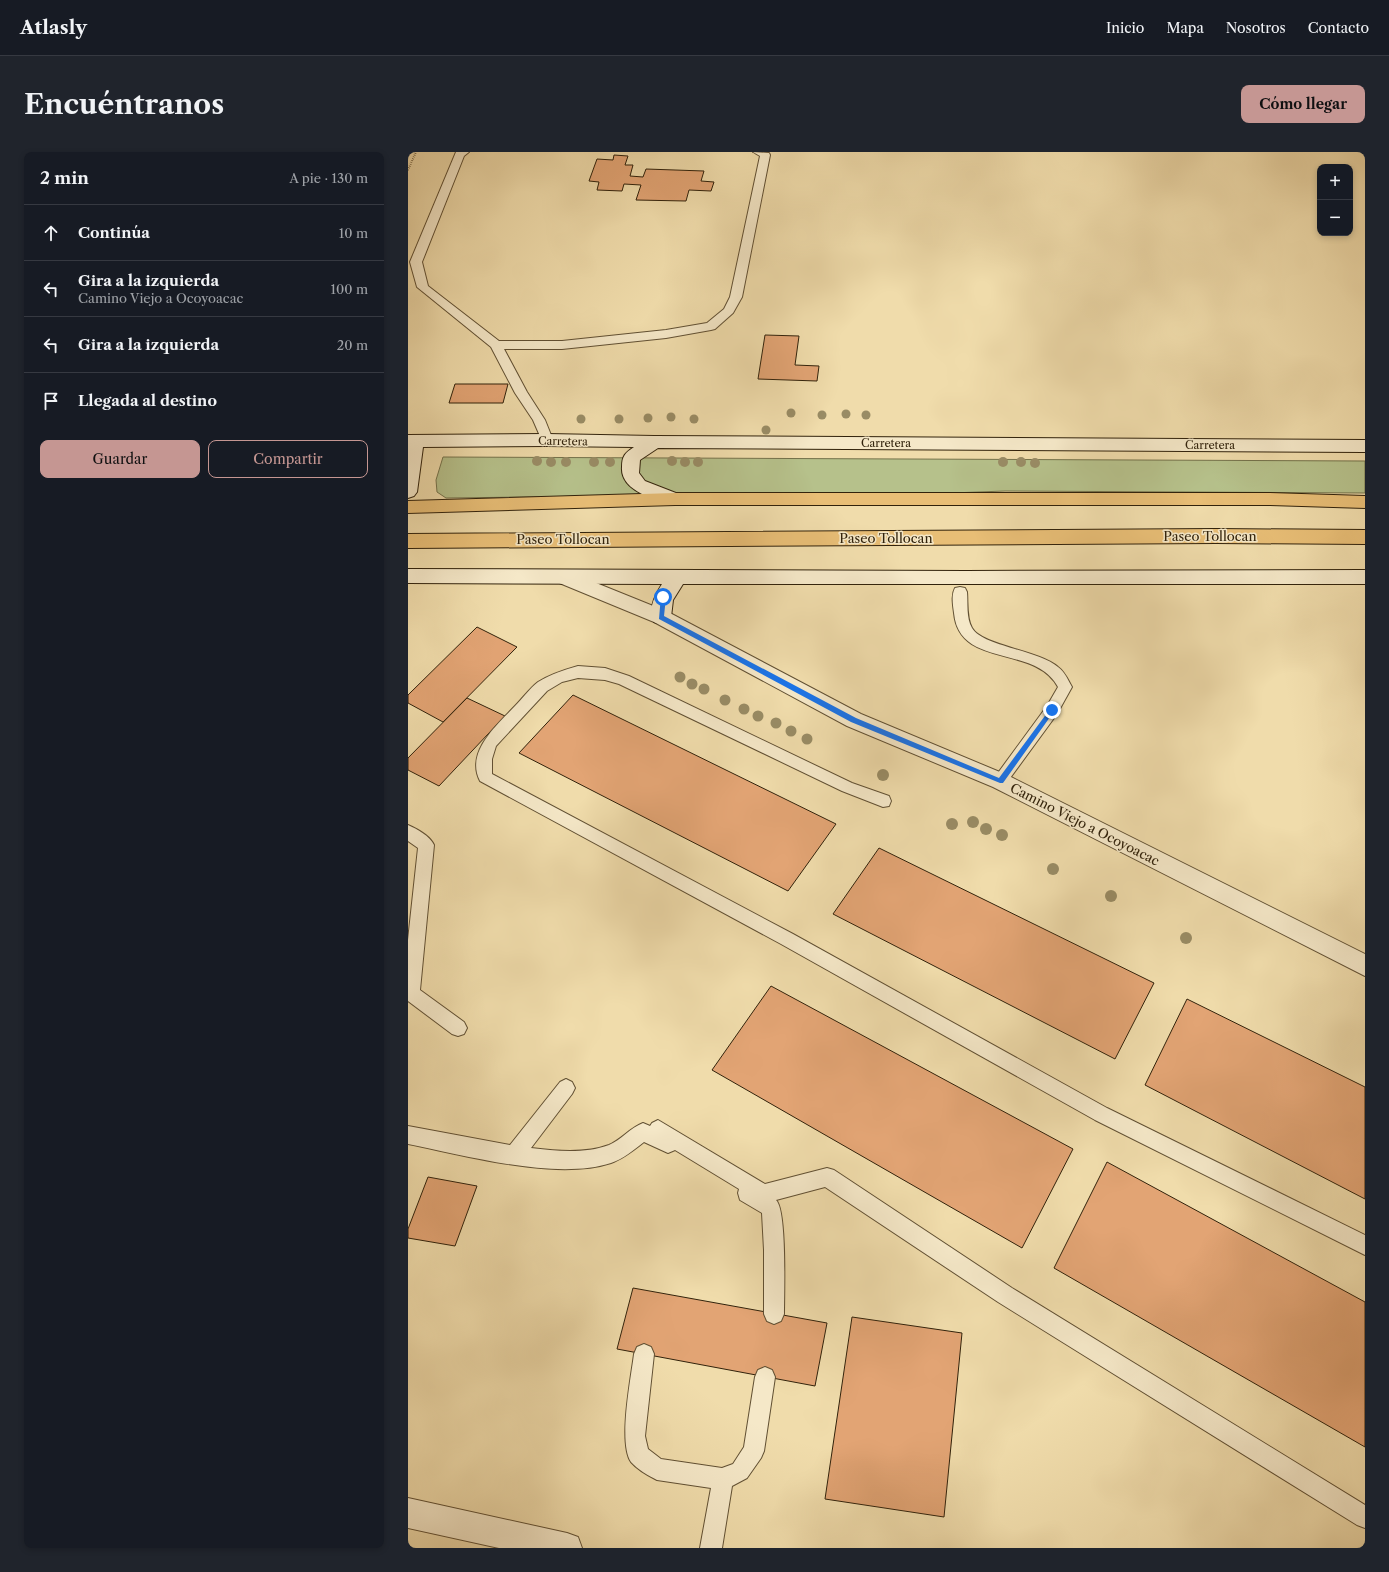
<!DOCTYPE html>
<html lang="es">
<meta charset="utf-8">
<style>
:root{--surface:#171b24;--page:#20242c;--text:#f1f3f6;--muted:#9ea1a6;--line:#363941;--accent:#c59692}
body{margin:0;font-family:"Libre Caslon Text",serif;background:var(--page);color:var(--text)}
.controls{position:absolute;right:12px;top:12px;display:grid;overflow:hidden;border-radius:8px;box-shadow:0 2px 6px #0003}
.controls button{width:36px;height:36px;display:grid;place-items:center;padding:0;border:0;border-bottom:1px solid var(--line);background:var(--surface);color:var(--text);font:20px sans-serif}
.stop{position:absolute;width:12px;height:12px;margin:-9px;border:3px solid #1a73e8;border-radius:50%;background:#fff}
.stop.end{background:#1a73e8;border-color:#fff;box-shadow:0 1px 4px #0008}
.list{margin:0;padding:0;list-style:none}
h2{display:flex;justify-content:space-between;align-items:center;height:52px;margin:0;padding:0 16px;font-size:17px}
h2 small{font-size:13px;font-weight:400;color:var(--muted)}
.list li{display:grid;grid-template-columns:26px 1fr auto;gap:12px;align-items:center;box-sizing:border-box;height:56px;padding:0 16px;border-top:1px solid var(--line)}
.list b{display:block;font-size:15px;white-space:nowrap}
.list p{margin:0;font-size:13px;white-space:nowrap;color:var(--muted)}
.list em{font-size:13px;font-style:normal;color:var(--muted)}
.actions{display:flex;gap:8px;padding:12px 16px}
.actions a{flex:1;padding:9px 0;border:1px solid var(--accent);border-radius:8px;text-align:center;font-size:14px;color:var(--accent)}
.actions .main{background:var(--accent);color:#111}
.icon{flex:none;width:22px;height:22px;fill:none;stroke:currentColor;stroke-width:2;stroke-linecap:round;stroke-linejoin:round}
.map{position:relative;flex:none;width:957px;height:1396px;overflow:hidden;border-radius:8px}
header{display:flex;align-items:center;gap:24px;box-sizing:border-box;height:56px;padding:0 20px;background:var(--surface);border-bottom:1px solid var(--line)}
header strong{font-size:19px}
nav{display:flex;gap:22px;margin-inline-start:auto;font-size:14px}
.intro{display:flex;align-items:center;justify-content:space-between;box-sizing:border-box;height:96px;padding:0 24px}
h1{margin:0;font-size:28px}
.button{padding:10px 18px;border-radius:8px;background:var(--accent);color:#111;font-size:14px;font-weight:700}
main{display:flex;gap:24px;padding:0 24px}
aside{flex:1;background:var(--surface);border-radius:8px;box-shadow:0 2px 6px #0003}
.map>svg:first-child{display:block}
.green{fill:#b6c18b;stroke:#74724b}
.building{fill:#e2a474;stroke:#31220b}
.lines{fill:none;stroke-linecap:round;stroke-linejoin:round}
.lane-casing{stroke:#615033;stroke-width:2}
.street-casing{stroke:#615033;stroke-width:2}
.secondary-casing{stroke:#31220b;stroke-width:2}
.highway-casing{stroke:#31220b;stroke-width:2}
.path{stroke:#31220b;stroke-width:2;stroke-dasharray:0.5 1.5;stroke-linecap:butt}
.lane{fill:#f5e8c8;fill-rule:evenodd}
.street{fill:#f5e8c8;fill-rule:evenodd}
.secondary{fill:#f5e8c8;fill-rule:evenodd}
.highway{fill:#e8be76;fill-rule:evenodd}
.tree{fill:#998c65}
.route{fill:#1a73e8}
.labels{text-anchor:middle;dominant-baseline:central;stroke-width:3;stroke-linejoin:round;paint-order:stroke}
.far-street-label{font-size:11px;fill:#31220b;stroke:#f5e8c8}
.street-label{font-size:13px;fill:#31220b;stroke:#f5e8c8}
</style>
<header>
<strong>Atlasly</strong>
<nav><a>Inicio</a><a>Mapa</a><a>Nosotros</a><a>Contacto</a></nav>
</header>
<div class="intro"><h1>Encuéntranos</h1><a class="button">Cómo llegar</a></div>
<main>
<aside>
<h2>2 min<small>A pie · 130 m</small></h2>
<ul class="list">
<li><svg class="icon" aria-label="ahead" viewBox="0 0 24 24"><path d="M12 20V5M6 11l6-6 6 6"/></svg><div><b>Continúa</b></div><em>10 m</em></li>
<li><svg class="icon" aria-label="left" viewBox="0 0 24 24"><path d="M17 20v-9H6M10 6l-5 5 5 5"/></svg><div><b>Gira a la izquierda</b><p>Camino Viejo a Ocoyoacac</p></div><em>100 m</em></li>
<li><svg class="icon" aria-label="left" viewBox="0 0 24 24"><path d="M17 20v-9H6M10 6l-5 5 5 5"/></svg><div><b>Gira a la izquierda</b></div><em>20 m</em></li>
<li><svg class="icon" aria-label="arrive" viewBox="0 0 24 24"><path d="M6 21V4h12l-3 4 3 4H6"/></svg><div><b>Llegada al destino</b></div></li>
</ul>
<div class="actions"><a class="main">Guardar</a><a>Compartir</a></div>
</aside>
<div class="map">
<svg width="957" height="1396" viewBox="0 0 957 1396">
<rect width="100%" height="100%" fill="#f0dcab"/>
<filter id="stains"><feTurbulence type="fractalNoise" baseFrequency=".005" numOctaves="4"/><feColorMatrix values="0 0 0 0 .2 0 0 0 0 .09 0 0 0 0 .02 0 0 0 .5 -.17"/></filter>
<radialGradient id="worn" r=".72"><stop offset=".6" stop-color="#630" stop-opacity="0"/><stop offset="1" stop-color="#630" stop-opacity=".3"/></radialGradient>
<!-- green -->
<path class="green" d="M 35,305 L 957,309 L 957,341 L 597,339 L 516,342 L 352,342 L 38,346 L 29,340 L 28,328 Z"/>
<!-- building -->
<g class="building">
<path d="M 206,3 L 220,4 L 217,13 L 225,13 L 222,24 L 235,25 L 238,17 L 296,19 L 293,29 L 306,30 L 303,39 L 281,38 L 278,49 L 228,48 L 233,33 L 216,32 L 214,39 L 189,38 L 191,30 L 181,29 L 189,7 L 205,8 Z"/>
<path d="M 357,183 L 391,184 L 387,213 L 411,214 L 409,229 L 350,227 Z"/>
<path d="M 47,232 L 100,232 L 95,251 L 41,251 Z"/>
<path d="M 69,475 L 109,495 L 35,570 L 0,551 L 0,543 Z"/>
<path d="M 165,543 L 428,672 L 380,739 L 111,601 Z"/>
<path d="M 59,546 L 97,564 L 31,634 L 0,618 L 0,606 Z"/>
<path d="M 471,696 L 746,831 L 707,907 L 425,762 Z"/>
<path d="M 363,834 L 665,997 L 614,1096 L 304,918 Z"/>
<path d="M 779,847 L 957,935 L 957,1047 L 737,933 Z"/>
<path d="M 699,1010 L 957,1150 L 957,1295 L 646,1116 Z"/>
<path d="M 20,1025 L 69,1034 L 47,1094 L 0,1086 L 0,1077 Z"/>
<path d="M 225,1136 L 419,1171 L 407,1234 L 209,1197 Z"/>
<path d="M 444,1165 L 554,1181 L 536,1365 L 417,1347 Z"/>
</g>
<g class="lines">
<defs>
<g id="lane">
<path d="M 48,0 L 61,0 L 56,4 L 14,110 L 20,134 L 91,189 L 154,189 L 258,178 L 299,171 L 316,157 L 322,145 L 352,4 L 345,0 L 361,1 L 362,3 L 334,145 L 325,161 L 307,177 L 303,178 L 258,186 L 154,197 L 96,197 L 119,240 L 137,268 L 145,288 L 143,291 L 139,292 L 135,291 L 125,268 L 107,241 L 83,195 L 9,135 L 2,110 Z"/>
<path d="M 552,435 L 557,436 L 559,440 C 560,451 558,466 564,476 C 574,494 630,498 650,515 C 657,520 660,528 664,535 L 649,562 L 597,633 L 592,635 L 587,633 L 584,629 L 587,625 L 639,554 L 650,535 C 627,492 551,517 546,461 C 545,453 543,443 547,436 Z"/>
<path d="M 170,514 L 197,516 L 221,524 L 444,631 L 481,644 L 483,649 L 481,654 L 475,655 L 434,639 L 211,532 L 197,528 L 170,526 L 154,530 L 139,539 L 88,594 L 84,607 L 84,622 L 385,782 L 699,956 L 957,1083 L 957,1103 L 687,968 L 373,792 L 72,629 C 57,600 89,573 107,554 C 114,547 122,536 130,530 C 143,522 156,518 170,514 Z"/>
<path d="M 0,673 C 9,677 22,684 26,693 L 12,838 L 56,870 L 59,876 L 56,882 L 50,884 L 44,882 L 0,849 L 0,788 L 10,696 L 0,689 Z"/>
<path d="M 158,927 L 164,930 L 167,936 L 164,942 L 123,996 C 147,999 177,1002 201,993 C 213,988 222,976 235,971 L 242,974 L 244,971 L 250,968 L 357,1032 L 419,1016 L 426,1018 L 604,1136 L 957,1353 L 957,1376 L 949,1373 L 590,1150 L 417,1035 L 368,1048 C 379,1058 376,1143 376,1162 L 373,1169 L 366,1172 L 359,1169 L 356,1162 L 356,1098 L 354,1061 L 332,1048 L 330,1041 L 331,1037 L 267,998 L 260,1001 L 236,990 C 226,998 215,1007 203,1011 C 148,1029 56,1003 0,992 L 0,974 L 102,993 L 152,930 Z"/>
<path d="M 236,1192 L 243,1195 L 246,1202 L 237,1284 L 240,1297 L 253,1307 L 314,1316 L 325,1312 L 336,1295 L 347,1225 L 350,1218 L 357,1215 L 364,1218 L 367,1225 L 356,1299 L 353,1306 L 339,1326 L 324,1334 L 314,1396 L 292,1396 L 303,1336 L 249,1328 C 241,1324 229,1317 223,1310 C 210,1291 223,1226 226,1202 L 229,1195 Z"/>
</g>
<g id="street">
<path d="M 156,418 L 260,460 L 453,562 L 599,623 L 957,802 L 957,824 L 585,635 L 439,574 L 246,470 L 149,430 L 147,425 L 149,420 Z"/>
<path d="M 0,1346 L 159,1381 L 170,1385 L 174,1396 L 91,1396 L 0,1376 Z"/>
</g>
<g id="secondary">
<path d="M 139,282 L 246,284 L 957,288 L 957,300 L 250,296 L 232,308 L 231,321 L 237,329 L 273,343 L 276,347 L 273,351 L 267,353 C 248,348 212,339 214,315 C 214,304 217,301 226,295 L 139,294 L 15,295 L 9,340 L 6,344 L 0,346 L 0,283 Z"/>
<path d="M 0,417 L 558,419 L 957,418 L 957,432 L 275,432 L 265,448 L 263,465 L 260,470 L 253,472 L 246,470 C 239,458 247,443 254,432 L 0,431 Z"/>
</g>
<g id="highway">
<path d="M 267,341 L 860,341 L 957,344 L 957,356 L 860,353 L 267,353 L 0,361 L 0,349 Z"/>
<path d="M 808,377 L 957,378 L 957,392 L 808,391 L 0,396 L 0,382 Z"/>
</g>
</defs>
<!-- lane casing -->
<use href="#lane" class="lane-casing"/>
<!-- street casing -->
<use href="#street" class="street-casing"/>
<!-- secondary casing -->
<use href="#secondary" class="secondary-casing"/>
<!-- highway casing -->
<use href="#highway" class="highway-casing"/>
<!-- path -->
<path class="path" d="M 0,18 L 8,0"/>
<!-- lane -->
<use href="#lane" class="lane"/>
<!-- street -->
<use href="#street" class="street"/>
<!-- secondary -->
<use href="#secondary" class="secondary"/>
<!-- highway -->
<use href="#highway" class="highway"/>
</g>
<!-- trees -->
<g class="tree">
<circle cx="383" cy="261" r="4.5"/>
<circle cx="438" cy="262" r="4.5"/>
<circle cx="414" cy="263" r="4.5"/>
<circle cx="458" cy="263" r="4.5"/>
<circle cx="263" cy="265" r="4.5"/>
<circle cx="240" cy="266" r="4.5"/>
<circle cx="173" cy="267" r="4.5"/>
<circle cx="211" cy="267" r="4.5"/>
<circle cx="286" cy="267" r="4.5"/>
<circle cx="358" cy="278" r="4.5"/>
<circle cx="129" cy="309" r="5"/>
<circle cx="264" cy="309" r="5"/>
<circle cx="143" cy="310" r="5"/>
<circle cx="158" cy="310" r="5"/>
<circle cx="186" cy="310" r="5"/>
<circle cx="202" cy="310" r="5"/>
<circle cx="277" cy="310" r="5"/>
<circle cx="290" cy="310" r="5"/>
<circle cx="595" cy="310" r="5"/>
<circle cx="613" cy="310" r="5"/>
<circle cx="627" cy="311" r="5"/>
<circle cx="272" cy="525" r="5.5"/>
<circle cx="284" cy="532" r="5.5"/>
<circle cx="296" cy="537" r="5.5"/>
<circle cx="317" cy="548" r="5.5"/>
<circle cx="336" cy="557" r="5.5"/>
<circle cx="350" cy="564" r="5.5"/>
<circle cx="368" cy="571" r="5.5"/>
<circle cx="383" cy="579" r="5.5"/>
<circle cx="399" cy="587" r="5.5"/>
<circle cx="475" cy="623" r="6"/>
<circle cx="565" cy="670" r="6"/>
<circle cx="544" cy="672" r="6"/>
<circle cx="578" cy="677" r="6"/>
<circle cx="594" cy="683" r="6"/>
<circle cx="645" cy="717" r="6"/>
<circle cx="703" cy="744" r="6"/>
<circle cx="778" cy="786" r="6"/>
</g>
<!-- route -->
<path class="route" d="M 253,443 L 258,445 L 256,464 L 448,566 L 591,626 L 642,557 L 646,557 L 647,558 L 595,631 L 592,631 L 443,570 L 251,467 Z"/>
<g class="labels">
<!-- far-street labels -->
<g class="far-street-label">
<text transform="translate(155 289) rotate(1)">Carretera</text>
<text x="478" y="291">Carretera</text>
<text x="802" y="293">Carretera</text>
</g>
<!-- street labels -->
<g class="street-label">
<text x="802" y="384">Paseo Tollocan</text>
<text x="478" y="386">Paseo Tollocan</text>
<text x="155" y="387">Paseo Tollocan</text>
<text transform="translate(677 672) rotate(27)">Camino Viejo a Ocoyoacac</text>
</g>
</g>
<rect width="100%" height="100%" filter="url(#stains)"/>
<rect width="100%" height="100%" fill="url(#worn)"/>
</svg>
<div class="controls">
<button>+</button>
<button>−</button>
</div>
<div class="stop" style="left:255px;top:445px"></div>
<div class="stop end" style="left:644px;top:558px"></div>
</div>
</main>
